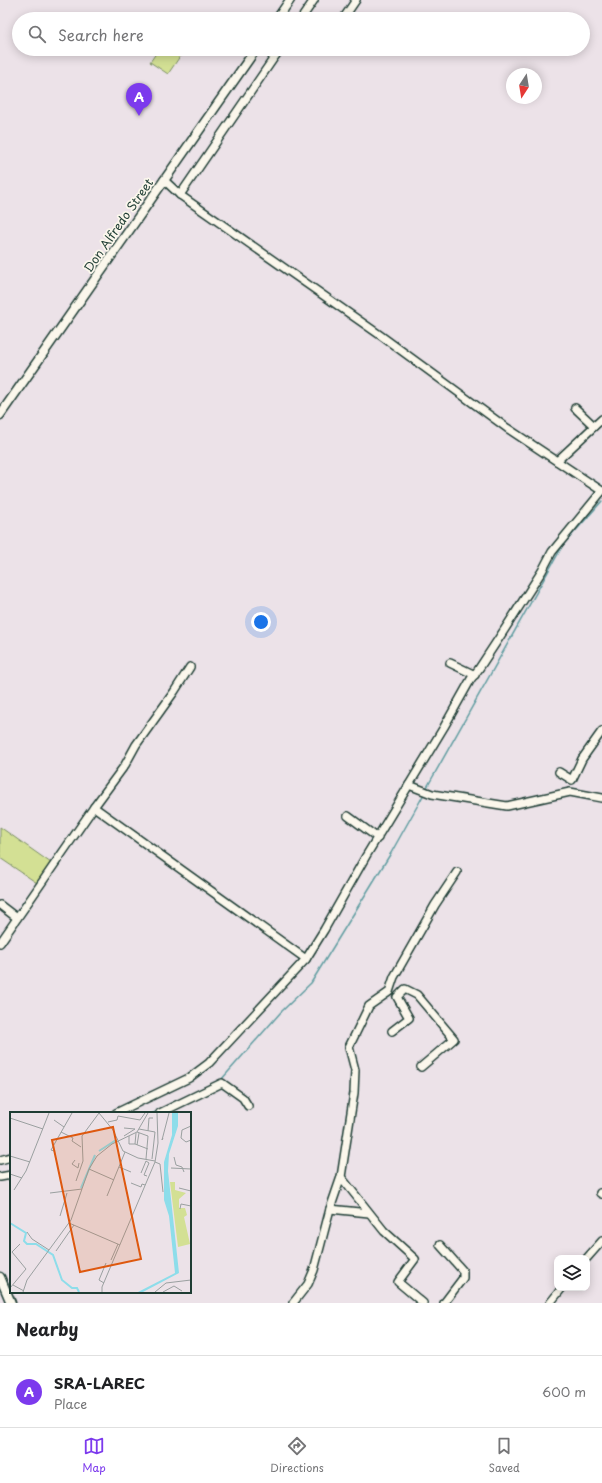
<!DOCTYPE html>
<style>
:root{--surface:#fff;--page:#f2f2f2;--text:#202124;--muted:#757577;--line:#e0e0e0;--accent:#7c3aed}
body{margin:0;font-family:"Playpen Sans",sans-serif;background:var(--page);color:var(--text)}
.controls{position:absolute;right:12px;bottom:12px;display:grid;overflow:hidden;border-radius:8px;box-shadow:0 2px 10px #0003}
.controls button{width:36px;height:36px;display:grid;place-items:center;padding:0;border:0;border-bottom:1px solid var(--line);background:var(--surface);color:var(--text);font:20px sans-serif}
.compass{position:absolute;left:506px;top:68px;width:36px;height:36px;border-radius:50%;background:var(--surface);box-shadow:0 2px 10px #0003;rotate:192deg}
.you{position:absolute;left:261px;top:622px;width:14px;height:14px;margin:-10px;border:3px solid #fff;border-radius:50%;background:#1a73e8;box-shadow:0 0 0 6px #1a73e833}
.badge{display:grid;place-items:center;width:26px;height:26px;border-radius:50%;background:var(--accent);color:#fff;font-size:13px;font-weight:700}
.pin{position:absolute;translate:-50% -33px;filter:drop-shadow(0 1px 2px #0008)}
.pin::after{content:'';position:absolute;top:21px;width:14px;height:12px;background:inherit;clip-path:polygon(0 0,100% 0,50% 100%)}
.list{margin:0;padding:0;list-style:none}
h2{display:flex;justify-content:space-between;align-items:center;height:52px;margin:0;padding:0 16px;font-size:17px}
h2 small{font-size:13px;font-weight:400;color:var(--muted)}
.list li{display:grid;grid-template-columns:26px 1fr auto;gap:12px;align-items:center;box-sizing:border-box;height:72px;padding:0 16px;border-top:1px solid var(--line)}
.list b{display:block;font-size:15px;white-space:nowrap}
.list p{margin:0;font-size:13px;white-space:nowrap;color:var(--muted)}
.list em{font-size:13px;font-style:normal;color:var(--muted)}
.icon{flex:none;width:22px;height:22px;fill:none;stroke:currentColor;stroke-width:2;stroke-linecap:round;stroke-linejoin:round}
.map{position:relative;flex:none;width:602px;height:1303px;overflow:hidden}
.search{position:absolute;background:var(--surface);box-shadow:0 2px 10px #0003;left:12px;right:12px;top:12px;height:44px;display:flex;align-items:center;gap:10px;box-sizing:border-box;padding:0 14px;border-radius:22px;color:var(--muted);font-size:15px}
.sheet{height:124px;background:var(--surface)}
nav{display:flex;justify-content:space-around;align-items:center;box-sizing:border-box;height:56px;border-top:1px solid var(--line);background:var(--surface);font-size:11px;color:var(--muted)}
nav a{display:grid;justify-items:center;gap:2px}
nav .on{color:var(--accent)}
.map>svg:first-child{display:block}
.green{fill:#d3e094;stroke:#798e64}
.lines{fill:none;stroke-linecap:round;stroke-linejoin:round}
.stream{stroke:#619da1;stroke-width:1.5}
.minor-casing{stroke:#1f3d34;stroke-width:10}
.tertiary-casing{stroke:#1f3d34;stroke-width:11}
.minor{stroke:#fbf7ec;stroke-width:7}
.tertiary{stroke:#fbf7ec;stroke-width:8}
.labels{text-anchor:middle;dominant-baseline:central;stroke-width:3.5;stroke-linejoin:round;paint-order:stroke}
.street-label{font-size:12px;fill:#1f3d34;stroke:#fbf7ec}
.inset-river{fill:none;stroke:#8dddea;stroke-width:2}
.inset-road{fill:none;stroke:#9aa0a0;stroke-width:1}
.view{fill:#de580e;fill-opacity:0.15;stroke:#de580e;stroke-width:2}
.inset-edge{fill:none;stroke:#1f3d34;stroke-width:2}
</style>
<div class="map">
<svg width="602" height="1303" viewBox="0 0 602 1303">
<rect width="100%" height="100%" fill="#ece2e8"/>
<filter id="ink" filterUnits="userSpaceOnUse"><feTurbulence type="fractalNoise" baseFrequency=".025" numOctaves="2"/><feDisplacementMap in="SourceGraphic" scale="8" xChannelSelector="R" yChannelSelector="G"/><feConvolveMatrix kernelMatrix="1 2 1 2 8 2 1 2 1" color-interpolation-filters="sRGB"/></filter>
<g filter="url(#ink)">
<!-- green -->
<g class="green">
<path d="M 159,49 L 185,49 L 168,74 L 150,62 Z"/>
<path d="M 0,827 L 51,863 L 37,883 L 0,858 Z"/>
</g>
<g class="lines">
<!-- stream -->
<g class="stream">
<path d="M 426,789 L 563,545 L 602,501"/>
<path d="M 221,1080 L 281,1012 L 311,983 L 391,853 L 424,794"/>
<path d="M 153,1113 L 159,1111"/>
</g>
<defs>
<g id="minor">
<path d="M 301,19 L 314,0"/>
<path d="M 343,19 L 356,0"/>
<path d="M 268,49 L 276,55"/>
<path d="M 164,180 L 180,195 L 380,335 L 507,428 L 602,491"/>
<path d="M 180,195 L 280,49"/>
<path d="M 575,408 L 594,426"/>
<path d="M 557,461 L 602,419"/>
<path d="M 450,663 L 475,675"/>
<path d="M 559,772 L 572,780 L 582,759 L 602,731"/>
<path d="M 409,785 L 432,794 L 507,806 L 570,792 L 602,798"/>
<path d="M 94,807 L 306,959"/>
<path d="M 348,816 L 378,838"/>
<path d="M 0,905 L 17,918"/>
<path d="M 0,943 L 94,807 L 125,765 L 136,745 L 174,692 L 190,667"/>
<path d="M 392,1031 L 409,1018 L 397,997 L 405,989 L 417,995 L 454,1039 L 421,1067"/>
<path d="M 116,1113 L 189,1078 L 209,1063 L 306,959 L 324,930 L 366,856 L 444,727 L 471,679 L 478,670 L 501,635 L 542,571 L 552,552 L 602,491"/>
<path d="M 160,1113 L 222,1083 L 243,1098 L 248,1106"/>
<path d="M 0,1160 L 11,1157"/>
<path d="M 0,1177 L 11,1175"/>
<path d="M 341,1177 L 384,1231 L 415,1259 L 398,1282 L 423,1303"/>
<path d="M 600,1193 L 602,1194"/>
<path d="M 330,1209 L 369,1213"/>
<path d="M 440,1245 L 463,1271 L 463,1278 L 444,1303"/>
<path d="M 587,1258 L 602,1241"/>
<path d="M 293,1303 L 308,1284 L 314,1270 L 330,1209 L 341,1177 L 354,1093 L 355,1070 L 349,1047 L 369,1006 L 389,992 L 394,977 L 422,928 L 435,905 L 457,872"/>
<path d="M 550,1303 L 562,1288"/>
</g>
<g id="tertiary">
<path d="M 277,19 L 290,0"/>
<path d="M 0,415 L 256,49"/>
<path d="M 0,1277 L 11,1303"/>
</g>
</defs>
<!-- minor casing -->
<use href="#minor" class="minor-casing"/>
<!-- tertiary casing -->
<use href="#tertiary" class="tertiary-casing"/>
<!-- minor -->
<use href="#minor" class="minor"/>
<!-- tertiary -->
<use href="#tertiary" class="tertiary"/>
</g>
</g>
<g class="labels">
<!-- street labels -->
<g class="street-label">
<text transform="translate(118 225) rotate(-55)">Don Alfredo Street</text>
</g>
</g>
<!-- overview -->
<g transform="translate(10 1112)">
<rect width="181" height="181" fill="#ece2e8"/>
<path d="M 160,70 L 165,70 L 165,78 L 176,81 L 169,87 L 169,96 L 175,96 L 177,103 L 174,105 L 180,132 L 168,135 Z" fill="#d3e094"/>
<path d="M 162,1 L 168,1 L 168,14 L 159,42 L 158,59 L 169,161 L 133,180 L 128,180 L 165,161 L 159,104 L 154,88 L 154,50 L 162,23 Z" fill="#8dddea"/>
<path class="inset-river" d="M 89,39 L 106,28M 71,76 L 85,43M 0,111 L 16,121 L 14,129 L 17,132 L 26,132 L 43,143 L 52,168 L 62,176 L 67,176 L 69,180"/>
<path class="inset-road" d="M 89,1 L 103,18 L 113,39 L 128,46 L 145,49M 0,6 L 33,17M 44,8 L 54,15M 98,10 L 107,8 L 108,4 L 130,8 L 135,1M 181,14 L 172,18 L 171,26 L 176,30 L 181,28M 129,17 L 145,20 L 142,47M 138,19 L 139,6 L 143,6M 51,20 L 63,26 L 62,29 L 71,35M 127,20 L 138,24 L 136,47M 126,21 L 125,32 L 138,37M 114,24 L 125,17 L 114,16M 119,24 L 119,32 L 125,32M 153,26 L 152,28 L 159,1M 127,33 L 129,21M 44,39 L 41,38 L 62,1M 0,44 L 20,50M 164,45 L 166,53 L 172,55 L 174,60M 65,48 L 62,52 L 68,56 L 69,51M 136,49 L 139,51 L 134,63 L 137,64M 145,50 L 150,52 L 153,80M 109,55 L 121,60M 161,56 L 181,57M 79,57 L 104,68M 131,61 L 136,49M 0,62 L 12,66M 66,69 L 73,49 L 72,24 L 89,1M 121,71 L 131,75 L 132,72 L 135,73M 169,76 L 181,79M 4,78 L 16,59 L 39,1M 40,81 L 72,77M 97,84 L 115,40M 170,97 L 171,92 L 181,94M 50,104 L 57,81M 59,111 L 110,133M 17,120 L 22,127 L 39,138M 46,139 L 64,113M 101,148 L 108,132M 94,171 L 89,168 L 96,151M 3,173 L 14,179M 0,176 L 16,157 L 2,140 L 10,132M 13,180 L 17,168 L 61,108 L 79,57 L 87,44 L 102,32 L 127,20 L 138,1M 92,180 L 92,175 L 145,50 L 148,31 L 147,1M 145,180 L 156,171 L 181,168M 153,180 L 164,174 L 172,179"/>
<path class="view" d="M 103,15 L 131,147 L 70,160 L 42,28 Z"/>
<rect width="181" height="181" class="inset-edge"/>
</g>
</svg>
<div class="controls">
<button><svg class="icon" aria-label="layers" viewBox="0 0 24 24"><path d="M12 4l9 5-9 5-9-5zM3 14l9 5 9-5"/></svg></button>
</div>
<svg class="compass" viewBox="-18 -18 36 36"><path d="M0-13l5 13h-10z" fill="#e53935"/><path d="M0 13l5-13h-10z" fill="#757577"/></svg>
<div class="you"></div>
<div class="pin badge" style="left:139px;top:116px">A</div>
<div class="search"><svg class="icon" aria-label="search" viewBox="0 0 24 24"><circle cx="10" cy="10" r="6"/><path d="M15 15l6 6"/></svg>Search here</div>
</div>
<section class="sheet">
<h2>Nearby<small></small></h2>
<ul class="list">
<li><span class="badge">A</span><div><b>SRA-LAREC</b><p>Place</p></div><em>600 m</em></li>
</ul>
</section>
<nav>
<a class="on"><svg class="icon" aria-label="map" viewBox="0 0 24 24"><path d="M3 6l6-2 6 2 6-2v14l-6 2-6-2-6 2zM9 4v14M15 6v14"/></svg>Map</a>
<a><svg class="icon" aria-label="directions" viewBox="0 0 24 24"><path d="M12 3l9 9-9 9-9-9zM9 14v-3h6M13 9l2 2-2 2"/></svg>Directions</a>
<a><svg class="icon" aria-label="saved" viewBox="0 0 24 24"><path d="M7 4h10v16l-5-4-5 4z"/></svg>Saved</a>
</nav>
